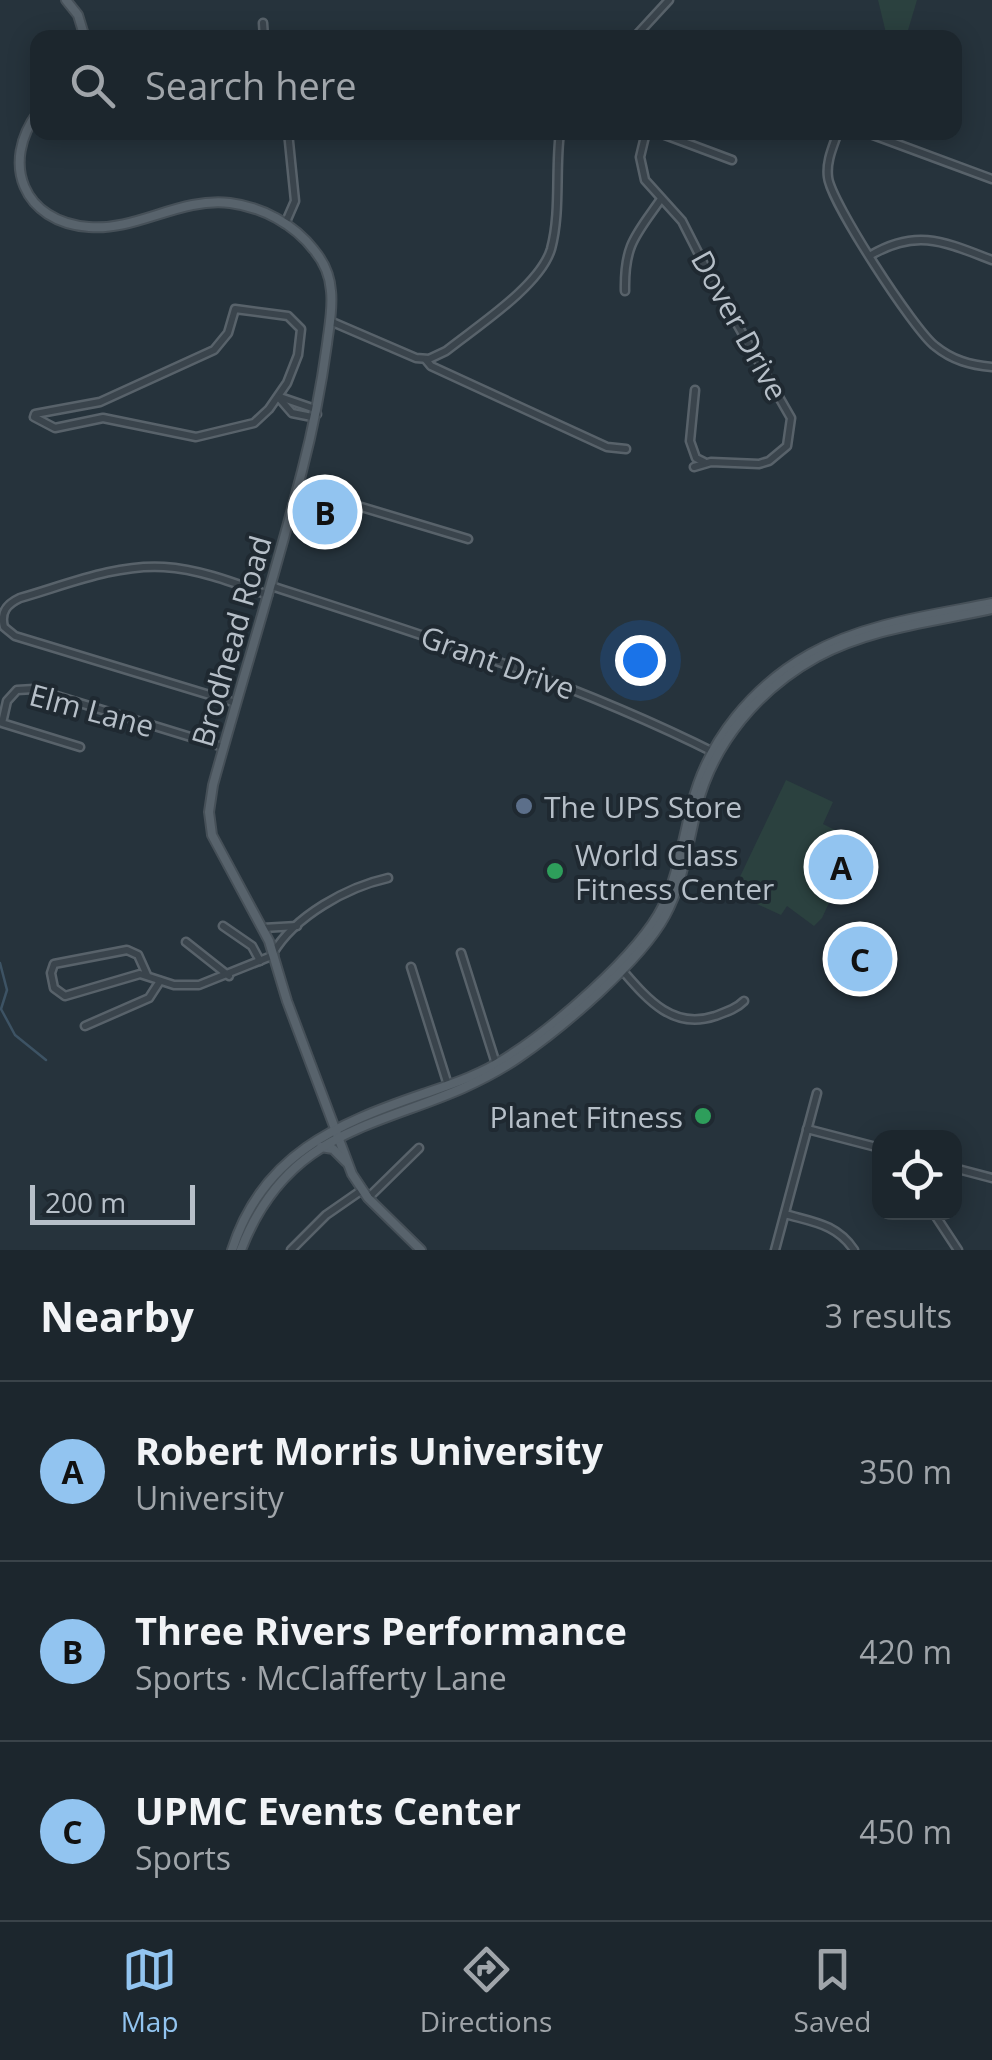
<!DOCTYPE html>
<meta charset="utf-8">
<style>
:root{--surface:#1c262d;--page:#252e35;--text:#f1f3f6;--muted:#a0a5aa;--line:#3a4349;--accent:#92c4f0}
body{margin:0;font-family:"Open Sans",sans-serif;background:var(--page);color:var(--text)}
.controls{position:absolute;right:30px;bottom:30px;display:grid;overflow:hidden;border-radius:20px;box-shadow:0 5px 25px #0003}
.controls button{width:90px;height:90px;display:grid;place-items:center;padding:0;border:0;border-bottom:2px solid var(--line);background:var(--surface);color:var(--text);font:50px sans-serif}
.scale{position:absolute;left:30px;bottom:25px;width:165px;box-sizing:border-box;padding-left:10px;border:5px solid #b6bfc8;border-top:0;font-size:28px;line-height:35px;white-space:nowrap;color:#b6bfc8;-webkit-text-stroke:8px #1f2931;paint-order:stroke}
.you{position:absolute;left:640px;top:660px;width:35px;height:35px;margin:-25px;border:8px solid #fff;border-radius:50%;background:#1a73e8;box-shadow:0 0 0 15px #1a73e833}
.badge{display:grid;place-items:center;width:65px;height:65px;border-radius:50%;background:var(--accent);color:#111;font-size:32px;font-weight:700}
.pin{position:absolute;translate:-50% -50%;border:5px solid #fff;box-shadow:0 2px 10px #0006}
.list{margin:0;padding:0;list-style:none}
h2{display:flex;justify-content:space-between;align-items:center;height:130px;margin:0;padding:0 40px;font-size:42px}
h2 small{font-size:32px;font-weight:400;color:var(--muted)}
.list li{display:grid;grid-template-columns:65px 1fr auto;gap:30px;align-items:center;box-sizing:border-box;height:180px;padding:0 40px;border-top:2px solid var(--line)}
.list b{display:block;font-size:38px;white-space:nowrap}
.list p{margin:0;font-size:32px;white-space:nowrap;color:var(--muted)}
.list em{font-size:32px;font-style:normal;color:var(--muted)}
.icon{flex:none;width:55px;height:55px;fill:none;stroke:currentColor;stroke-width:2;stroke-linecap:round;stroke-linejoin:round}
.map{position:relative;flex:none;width:992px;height:1250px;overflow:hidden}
.search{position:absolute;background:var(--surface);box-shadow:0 5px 25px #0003;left:30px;right:30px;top:30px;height:110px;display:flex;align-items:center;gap:25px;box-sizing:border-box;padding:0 35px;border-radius:20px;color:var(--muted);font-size:38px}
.sheet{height:670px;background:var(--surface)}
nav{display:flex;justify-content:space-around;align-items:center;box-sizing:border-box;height:140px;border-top:2px solid var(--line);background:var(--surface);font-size:28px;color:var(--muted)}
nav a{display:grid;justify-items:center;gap:5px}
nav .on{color:var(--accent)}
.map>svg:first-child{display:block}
.pitch{fill:#2b413f}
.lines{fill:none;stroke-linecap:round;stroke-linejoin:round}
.stream{stroke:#3d5364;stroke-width:2.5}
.minor-casing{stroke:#58626a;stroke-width:11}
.major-casing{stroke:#465058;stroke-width:12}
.minor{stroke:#3a444c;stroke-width:6}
.major{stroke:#58636c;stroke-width:8}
.service-dot{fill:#5c6f8a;stroke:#1f2931;stroke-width:4}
.leisure-dot{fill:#2e9e5b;stroke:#1f2931;stroke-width:4}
.labels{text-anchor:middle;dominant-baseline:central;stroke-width:8;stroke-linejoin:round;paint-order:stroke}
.street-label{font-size:30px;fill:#b6bfc8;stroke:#1f2931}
.poi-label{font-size:30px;fill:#b6bfc8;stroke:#1f2931;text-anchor:start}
</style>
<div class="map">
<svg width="992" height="1250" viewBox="0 0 992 1250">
<rect width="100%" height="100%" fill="#26333c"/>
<!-- pitch -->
<g class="pitch">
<path d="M 878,0 L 917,0 L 906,37 L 887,37 Z"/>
<path d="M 786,780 L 833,802 L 823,824 L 847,836 L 855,847 L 822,918 L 814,926 L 787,906 L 781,915 L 735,894 L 736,885 Z"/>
</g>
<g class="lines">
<!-- stream -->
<path class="stream" d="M 0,963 L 7,990 L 1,1009 L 15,1035 L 46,1060"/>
<defs>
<g id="minor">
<path d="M 263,23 L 264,38"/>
<path d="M 634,38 L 669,0"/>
<path d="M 646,132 L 640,157 L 645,180 L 682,221 L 713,282 L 791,418 L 787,446 L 769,461 L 759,464 L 711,462 L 694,467"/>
<path d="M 657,132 L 732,160"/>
<path d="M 838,132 C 833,147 826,161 828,177 C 830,201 914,330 935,346 C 952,360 970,365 992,367"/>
<path d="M 865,132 L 992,179"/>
<path d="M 285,224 L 295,201 L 288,132"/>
<path d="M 871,255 C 917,228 945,242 992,260"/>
<path d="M 625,291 C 624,244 636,235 661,199"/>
<path d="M 235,309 L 288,316 L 301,329 L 298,355 L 287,383 L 269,409 L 254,423 L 196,437 L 103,418 L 55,428 L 34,417 L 35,414 L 100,402 L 214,350 L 228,333 Z"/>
<path d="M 330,321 L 416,358 L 429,359 L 446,351 C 476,327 540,286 551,249 C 561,212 555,170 560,132"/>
<path d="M 426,360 L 431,366 L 607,447 L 626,449"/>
<path d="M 695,390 L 690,441 L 696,458 L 704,462"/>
<path d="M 280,397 L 315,409 L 316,413"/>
<path d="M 279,398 L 292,413 L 312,417 L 317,414"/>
<path d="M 298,488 L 468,539"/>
<path d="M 271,586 C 423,635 574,682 717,754"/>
<path d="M 236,703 L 15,636 L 4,627 C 0,612 7,604 20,598 C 66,585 115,564 164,567 C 199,569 235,583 268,595"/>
<path d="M 80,747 L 2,723 L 7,701 L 17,690 L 34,689 L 223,747"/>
<path d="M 223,926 L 252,946 L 260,961"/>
<path d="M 263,928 L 297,926"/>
<path d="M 186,942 L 229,976"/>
<path d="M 273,953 C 295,916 347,887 388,878"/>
<path d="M 461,953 L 497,1067"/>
<path d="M 411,967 L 448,1085"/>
<path d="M 622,970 C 648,1000 673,1030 715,1016 C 726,1012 736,1009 744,1001"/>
<path d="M 147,975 L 138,955 L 127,950 L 54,964 L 51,973 L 54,988 L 65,996 L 140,974 L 174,985 L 199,985 L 274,955"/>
<path d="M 85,1026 L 149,998 L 160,981"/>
<path d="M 807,1129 L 880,1148"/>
<path d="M 954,1168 L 992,1178"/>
<path d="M 368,1198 L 419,1148"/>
<path d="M 933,1212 L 958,1250"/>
<path d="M 785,1214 C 813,1222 837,1224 854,1250"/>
<path d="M 291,1250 L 326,1215 L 362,1190"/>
<path d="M 775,1250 L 817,1093"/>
</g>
<g id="major">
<path d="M 66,0 L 78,15 L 85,38"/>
<path d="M 38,112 C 0,163 23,222 89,227 C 137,231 180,197 230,203 C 262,207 294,224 314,250 C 324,262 330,276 331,291 C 333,309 329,327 327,344 C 321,388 313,429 302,471 C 275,576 242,680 213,785 L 209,812 L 212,835 L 269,941 L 287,1001 L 352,1174 L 368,1198 L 421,1250"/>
<path d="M 321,1147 L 333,1149 L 346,1162"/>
<path d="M 232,1250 C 262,1155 336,1124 423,1094 C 452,1084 480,1075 506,1058 C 552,1029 639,955 663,906 C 678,875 683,838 692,804 C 708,740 753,686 810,654 C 865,623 932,615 992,603"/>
<path d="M 241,1250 C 295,1108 413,1130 518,1058 C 562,1028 640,962 665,916 C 683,883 688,844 697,807 C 713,743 759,689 817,657 C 870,628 934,622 992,609"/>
</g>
</defs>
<!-- minor casing -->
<use href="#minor" class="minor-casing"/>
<!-- major casing -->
<use href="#major" class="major-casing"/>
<!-- minor -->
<use href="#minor" class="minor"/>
<!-- major -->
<use href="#major" class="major"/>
</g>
<!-- markers -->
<circle class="service-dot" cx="524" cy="806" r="10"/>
<g class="leisure-dot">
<circle cx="555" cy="871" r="10"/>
<circle cx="703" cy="1116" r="10"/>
</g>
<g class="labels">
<!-- street labels -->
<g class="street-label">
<text transform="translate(740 325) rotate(61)">Dover Drive</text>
<text transform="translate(231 641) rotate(-74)">Brodhead Road</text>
<text transform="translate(498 662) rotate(20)">Grant Drive</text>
<text transform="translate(92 710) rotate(15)">Elm Lane</text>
</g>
<!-- poi labels -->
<g class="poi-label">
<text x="544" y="806">The UPS Store</text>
<text x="575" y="854">World Class<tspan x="575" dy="34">Fitness Center</tspan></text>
<text x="683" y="1116" text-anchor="end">Planet Fitness</text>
</g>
</g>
</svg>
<div class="controls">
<button><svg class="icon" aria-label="locate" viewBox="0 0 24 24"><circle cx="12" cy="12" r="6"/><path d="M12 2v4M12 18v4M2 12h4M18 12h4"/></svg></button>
</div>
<div class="scale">200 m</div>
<div class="you"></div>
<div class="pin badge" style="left:841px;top:867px">A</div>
<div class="pin badge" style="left:325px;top:512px">B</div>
<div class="pin badge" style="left:860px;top:959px">C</div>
<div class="search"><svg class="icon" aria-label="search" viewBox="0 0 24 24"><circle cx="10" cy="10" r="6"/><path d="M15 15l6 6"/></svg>Search here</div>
</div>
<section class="sheet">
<h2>Nearby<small>3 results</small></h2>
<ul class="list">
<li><span class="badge">A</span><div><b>Robert Morris University</b><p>University</p></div><em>350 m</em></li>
<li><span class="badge">B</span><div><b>Three Rivers Performance</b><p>Sports · McClafferty Lane</p></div><em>420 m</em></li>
<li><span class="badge">C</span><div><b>UPMC Events Center</b><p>Sports</p></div><em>450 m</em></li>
</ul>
</section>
<nav>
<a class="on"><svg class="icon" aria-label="map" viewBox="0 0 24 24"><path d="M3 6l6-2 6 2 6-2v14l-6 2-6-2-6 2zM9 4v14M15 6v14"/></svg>Map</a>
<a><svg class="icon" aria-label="directions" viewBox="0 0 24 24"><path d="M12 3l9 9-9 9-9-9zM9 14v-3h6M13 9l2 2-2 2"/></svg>Directions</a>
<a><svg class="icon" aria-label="saved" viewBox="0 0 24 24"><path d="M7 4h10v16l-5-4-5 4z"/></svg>Saved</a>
</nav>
